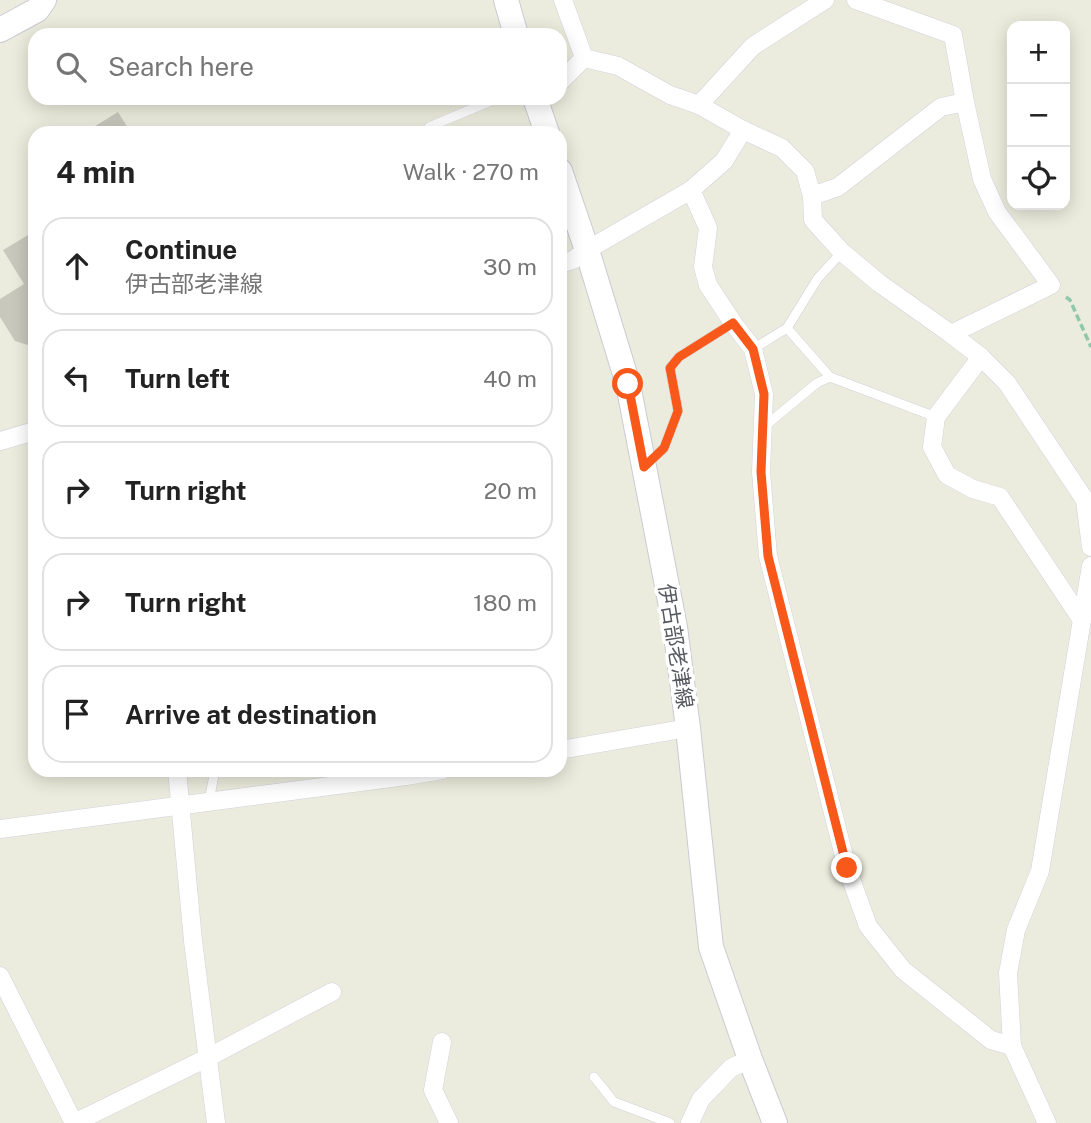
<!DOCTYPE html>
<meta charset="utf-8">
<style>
:root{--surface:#fff;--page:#f6f6f6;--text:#222;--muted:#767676;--line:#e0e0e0}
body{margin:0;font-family:"Public Sans","Noto Sans JP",sans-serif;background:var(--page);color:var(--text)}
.controls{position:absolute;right:21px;top:21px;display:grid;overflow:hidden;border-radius:14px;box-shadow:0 4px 18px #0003}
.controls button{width:63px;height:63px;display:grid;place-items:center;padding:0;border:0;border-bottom:2px solid var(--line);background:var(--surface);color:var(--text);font:35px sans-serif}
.stop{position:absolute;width:21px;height:21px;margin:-16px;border:5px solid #f85819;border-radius:50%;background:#fff}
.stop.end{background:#f85819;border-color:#fff;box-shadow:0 2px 7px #0008}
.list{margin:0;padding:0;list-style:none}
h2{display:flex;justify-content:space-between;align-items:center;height:91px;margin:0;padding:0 28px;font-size:30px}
h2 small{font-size:23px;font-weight:400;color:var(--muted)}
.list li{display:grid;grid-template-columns:46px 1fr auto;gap:21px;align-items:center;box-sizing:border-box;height:98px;margin:0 14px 14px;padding:0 14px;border:2px solid var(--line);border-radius:21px}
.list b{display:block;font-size:26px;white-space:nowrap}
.list p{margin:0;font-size:23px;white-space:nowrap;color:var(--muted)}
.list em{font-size:23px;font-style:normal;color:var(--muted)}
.icon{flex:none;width:38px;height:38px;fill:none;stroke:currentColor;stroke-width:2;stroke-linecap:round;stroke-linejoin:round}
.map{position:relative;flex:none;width:1091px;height:1123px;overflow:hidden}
.search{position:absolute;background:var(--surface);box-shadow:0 4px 18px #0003;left:28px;top:28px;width:539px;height:77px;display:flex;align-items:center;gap:18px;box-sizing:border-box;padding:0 24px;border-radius:21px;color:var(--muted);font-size:26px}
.panel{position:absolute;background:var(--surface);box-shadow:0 4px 18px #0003;left:28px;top:126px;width:539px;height:651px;border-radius:21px}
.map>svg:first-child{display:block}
.building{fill:#c9c8bd}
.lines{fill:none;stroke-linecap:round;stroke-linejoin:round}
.service-casing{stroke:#d1d2da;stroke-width:10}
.minor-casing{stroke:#d1d2da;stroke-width:19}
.secondary-casing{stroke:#c9cbd4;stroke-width:26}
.path{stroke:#90c8ab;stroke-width:3.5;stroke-dasharray:7 3.5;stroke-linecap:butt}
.service{stroke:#fff;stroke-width:9}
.minor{stroke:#fff;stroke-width:18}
.secondary{stroke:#fff;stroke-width:24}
.route{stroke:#f85819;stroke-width:9}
.labels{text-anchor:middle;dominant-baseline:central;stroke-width:7;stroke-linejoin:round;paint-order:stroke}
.street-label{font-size:21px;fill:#575a61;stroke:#fff}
</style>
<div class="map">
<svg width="1091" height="1123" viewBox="0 0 1091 1123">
<rect width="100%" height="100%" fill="#ececde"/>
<!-- building -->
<g class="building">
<path d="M 118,112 L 131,133 L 84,133 Z"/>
<path d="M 35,231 L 35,346 L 34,347 L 15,341 L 0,317 L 0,299 L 24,284 L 3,250 Z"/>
</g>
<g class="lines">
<defs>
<g id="service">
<path d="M 429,127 L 498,98"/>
<path d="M 787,328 L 830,377"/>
<path d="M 753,349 L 787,328 L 818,278 L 842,252"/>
<path d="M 765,426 L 817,383 L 830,377 L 936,417"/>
<path d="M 648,463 L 664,448 L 678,411 L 670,368 L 679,357 L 733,323"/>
<path d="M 209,801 L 215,770"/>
<path d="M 594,1077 L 614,1102 L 670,1123"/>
</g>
<g id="minor">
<path d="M 563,0 L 584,58"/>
<path d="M 856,0 L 953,35 L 965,102 L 982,179 L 997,212 L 1051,285 L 951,334"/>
<path d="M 584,58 L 618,66 L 670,95 L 699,105 L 743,130 L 782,148 L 805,171 L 812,196 L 813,220 L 842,252 L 879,283 L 951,334 L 981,357 L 1007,383 L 1085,500 L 1091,547"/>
<path d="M 560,82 L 584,58"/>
<path d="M 699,105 L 753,46 L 825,0"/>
<path d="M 691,190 L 708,228 L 703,267 L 708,285 L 733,323 L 753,349 L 764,394 L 761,472 L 768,556 L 847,868 L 868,926 L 903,970 L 991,1040 L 1012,1046"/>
<path d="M 812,196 L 838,187 L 941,107 L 965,102"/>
<path d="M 560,264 L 573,260 L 587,250 L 691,190 L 724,161 L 743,130"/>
<path d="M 981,357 L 936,417 L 932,447 L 947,475 L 973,489 L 1000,497 L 1082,620"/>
<path d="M 0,441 L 35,431"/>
<path d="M 560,750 L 688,728"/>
<path d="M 177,770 L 193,941 L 216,1123"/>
<path d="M 0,829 L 406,776 L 442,770"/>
<path d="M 0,976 L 74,1123"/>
<path d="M 442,1042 L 433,1090 L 449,1123"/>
<path d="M 74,1123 L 209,1057 L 332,992"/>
<path d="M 690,1123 L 701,1099 L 731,1068 L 750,1059"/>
<path d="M 1047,1123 L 1012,1046 L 1008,973 L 1016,930 L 1040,871 L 1091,566"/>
</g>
<g id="secondary">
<path d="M 506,0 L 516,35"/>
<path d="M 0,30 L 37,10 L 44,0"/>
<path d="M 535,98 L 547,133"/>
<path d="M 560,171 L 587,250 L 628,384 L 675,627 L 688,728 L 711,947 L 750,1059 L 775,1123"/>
</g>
</defs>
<!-- service casing -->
<use href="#service" class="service-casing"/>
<!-- minor casing -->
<use href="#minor" class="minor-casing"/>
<!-- secondary casing -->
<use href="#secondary" class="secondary-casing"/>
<!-- path -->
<path class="path" d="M 1066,297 L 1070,300 L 1091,347"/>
<!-- service -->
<use href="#service" class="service"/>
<!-- minor -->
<use href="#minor" class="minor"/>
<!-- secondary -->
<use href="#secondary" class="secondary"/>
</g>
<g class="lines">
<!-- route -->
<path class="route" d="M 628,384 L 644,467 L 664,448 L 678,411 L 670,368 L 679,357 L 733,323 L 753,349 L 764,394 L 761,472 L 768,556 L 847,868"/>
</g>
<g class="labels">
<!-- street labels -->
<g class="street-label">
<text transform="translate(676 646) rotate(81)">伊古部老津線</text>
</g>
</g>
</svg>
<div class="controls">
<button>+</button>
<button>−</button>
<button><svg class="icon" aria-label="locate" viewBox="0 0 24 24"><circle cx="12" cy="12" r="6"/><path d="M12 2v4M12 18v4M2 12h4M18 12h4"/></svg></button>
</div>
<div class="stop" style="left:628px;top:384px"></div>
<div class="stop end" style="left:847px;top:868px"></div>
<div class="search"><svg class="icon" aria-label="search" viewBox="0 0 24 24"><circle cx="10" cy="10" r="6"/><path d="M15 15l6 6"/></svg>Search here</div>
<section class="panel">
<h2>4 min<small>Walk · 270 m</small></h2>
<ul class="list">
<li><svg class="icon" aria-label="ahead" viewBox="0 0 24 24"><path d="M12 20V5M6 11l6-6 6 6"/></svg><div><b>Continue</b><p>伊古部老津線</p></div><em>30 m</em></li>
<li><svg class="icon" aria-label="left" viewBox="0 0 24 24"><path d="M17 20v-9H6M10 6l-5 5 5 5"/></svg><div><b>Turn left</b></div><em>40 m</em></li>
<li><svg class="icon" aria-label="right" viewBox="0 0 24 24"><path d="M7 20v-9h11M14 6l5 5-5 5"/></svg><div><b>Turn right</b></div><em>20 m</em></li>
<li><svg class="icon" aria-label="right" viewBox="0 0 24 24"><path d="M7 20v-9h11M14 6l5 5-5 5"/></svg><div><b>Turn right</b></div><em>180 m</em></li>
<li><svg class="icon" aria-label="arrive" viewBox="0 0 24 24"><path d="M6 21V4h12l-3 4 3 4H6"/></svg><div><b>Arrive at destination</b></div></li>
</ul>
</section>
</div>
